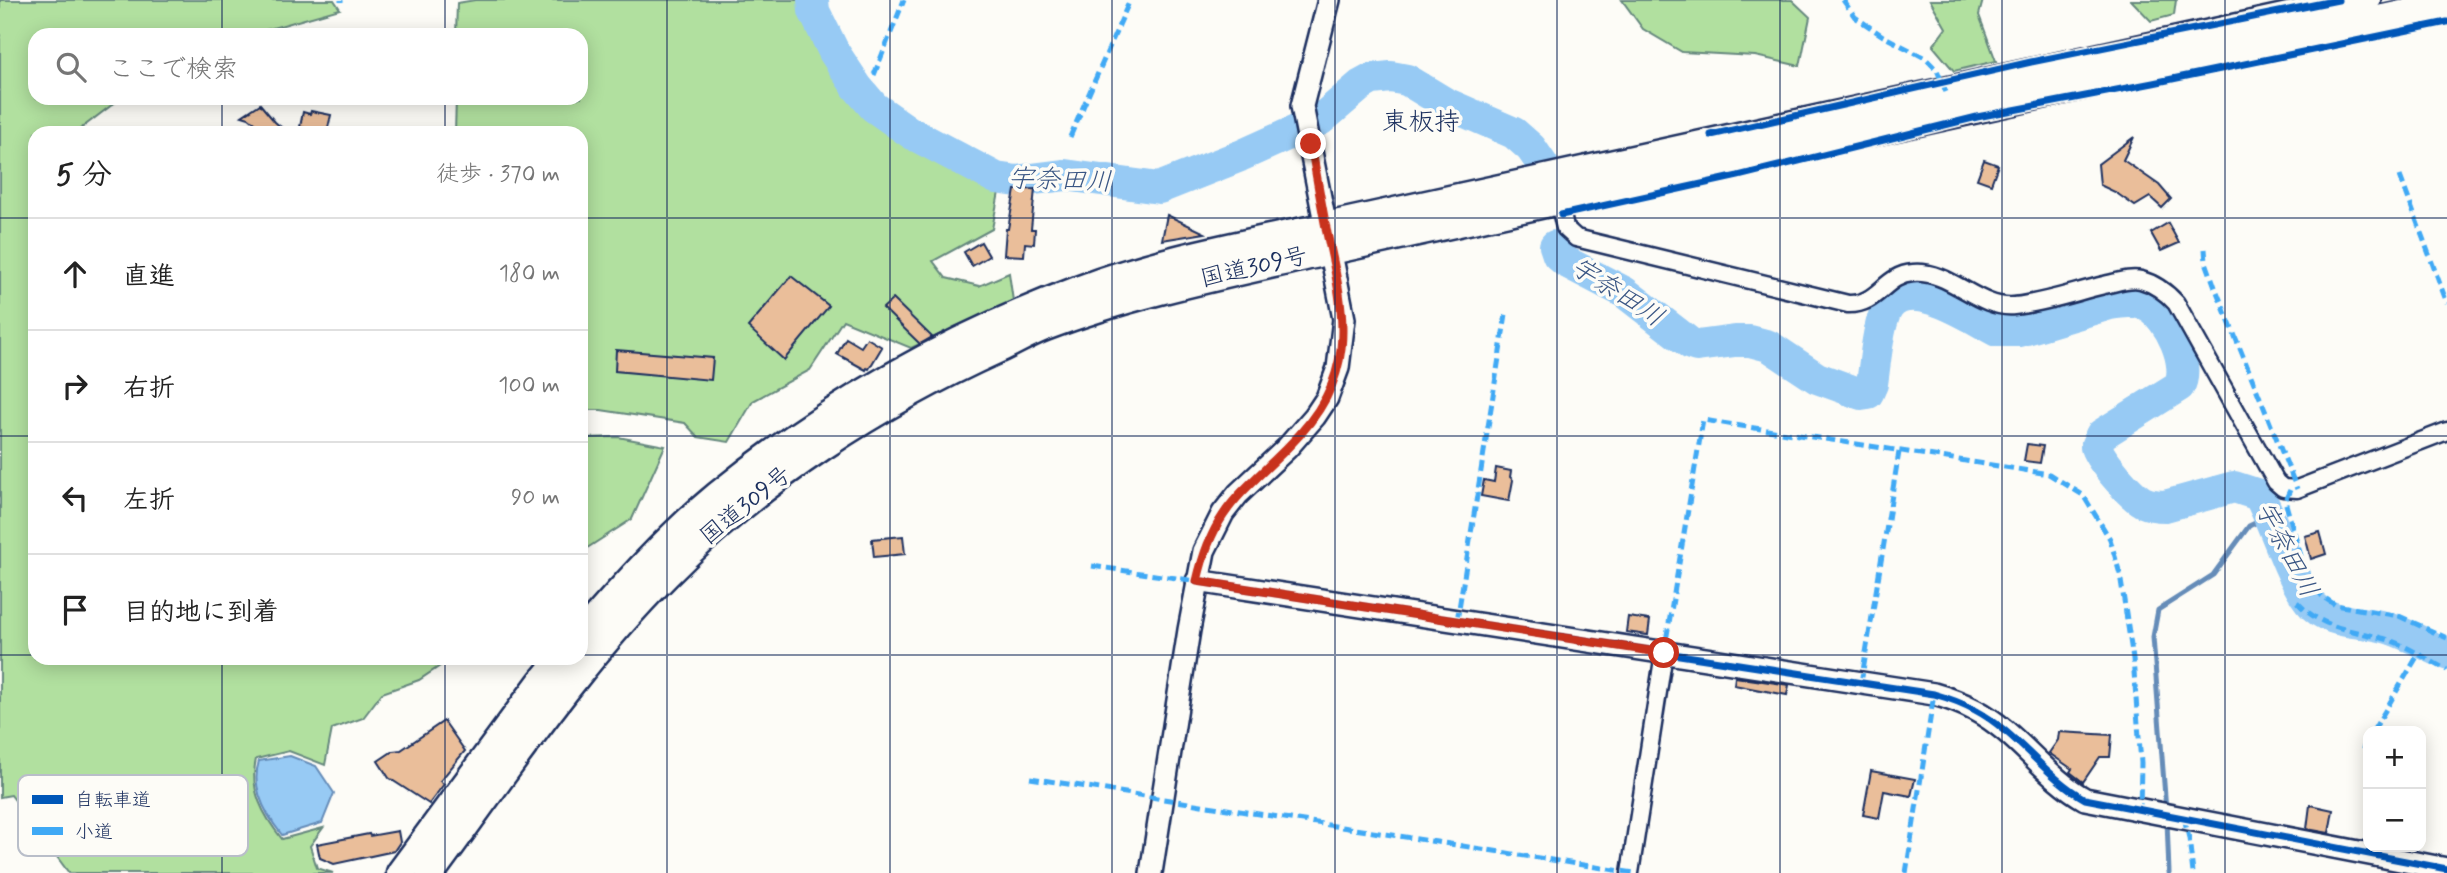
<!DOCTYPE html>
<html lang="ja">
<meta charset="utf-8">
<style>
:root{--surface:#fff;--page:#f2f2f2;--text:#222;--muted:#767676;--line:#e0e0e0}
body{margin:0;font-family:Mynerve,"Klee One",sans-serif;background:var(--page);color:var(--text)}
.controls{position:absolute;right:21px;bottom:21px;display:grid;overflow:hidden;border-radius:14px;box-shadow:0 4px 18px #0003}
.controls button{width:63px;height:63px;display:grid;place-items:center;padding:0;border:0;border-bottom:2px solid var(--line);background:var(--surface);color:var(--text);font:35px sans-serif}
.stop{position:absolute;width:21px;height:21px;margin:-16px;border:5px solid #c8321e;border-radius:50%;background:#fff}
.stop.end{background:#c8321e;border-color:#fff;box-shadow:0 2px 7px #0008}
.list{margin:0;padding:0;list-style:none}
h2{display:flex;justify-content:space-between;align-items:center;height:91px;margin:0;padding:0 28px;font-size:30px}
h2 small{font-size:23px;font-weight:400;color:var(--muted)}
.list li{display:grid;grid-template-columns:46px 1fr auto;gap:21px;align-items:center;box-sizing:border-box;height:112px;padding:0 28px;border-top:2px solid var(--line)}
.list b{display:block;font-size:26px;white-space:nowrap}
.list em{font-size:23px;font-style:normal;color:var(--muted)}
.icon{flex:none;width:38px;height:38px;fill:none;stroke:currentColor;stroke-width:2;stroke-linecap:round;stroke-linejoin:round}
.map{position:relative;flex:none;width:2447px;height:873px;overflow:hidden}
.search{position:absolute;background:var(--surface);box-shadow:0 4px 18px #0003;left:28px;top:28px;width:560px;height:77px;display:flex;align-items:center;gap:18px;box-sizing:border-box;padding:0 24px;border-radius:21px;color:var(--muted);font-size:26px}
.panel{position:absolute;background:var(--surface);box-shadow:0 4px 18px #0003;left:28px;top:126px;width:560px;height:539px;border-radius:21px}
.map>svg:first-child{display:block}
.green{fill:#b1e09f;stroke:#66887e;stroke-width:2}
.water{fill:#97caf4;stroke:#658cb8;stroke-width:2}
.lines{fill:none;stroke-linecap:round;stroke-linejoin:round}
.stream{stroke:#658cb8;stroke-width:5}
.river{stroke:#97caf4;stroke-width:32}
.building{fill:#eabe9a;stroke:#1b2f5e;stroke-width:2}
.street-casing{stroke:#1b2f5e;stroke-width:21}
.secondary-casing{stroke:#1b2f5e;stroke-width:26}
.highway-casing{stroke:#1b2f5e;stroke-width:33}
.street{stroke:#fdfcf7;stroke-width:16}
.secondary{stroke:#fdfcf7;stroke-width:21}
.highway{stroke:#fdfcf7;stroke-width:28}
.quiet{stroke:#3fa9f5;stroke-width:5;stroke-dasharray:10 5;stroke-linecap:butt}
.cycleway-casing{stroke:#fdfcf7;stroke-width:11}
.cycleway{stroke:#0057b8;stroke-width:7}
.route{stroke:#c8321e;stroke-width:9}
.grid{fill:none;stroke:#1b2f5e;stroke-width:2;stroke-opacity:0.55}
.labels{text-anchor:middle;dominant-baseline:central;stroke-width:7;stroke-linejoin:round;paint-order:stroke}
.street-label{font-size:24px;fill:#1b2f5e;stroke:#fdfcf7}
.neighbourhood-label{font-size:26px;fill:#1b2f5e;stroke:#fdfcf7}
.water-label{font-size:26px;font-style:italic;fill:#3a5684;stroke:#fdfcf7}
.key{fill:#fdfcf7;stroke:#b9bec9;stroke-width:2}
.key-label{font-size:19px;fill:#1b2f5e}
</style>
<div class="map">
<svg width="2447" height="873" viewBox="0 0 2447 873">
<rect width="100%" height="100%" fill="#fdfcf7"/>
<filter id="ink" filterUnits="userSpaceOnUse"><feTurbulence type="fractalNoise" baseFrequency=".0143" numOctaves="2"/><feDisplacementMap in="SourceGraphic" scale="14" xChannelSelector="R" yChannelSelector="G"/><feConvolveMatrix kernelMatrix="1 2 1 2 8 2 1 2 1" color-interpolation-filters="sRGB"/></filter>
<g filter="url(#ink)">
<!-- green -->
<g class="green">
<path d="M 0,0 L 334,0 L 340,9 L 248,35 L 35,35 L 35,98 L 121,98 L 75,133 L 35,133 L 35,658 L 452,658 L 419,680 L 382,693 L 363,718 L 332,729 L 325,765 L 289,751 L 256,759 C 249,790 263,815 282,839 L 323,828 L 310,846 L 317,868 L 333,873 L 69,873 L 11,795 L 0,797 Z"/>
<path d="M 475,0 L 819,0 L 854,77 L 879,112 L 956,154 L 1003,171 L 992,229 L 933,261 L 946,278 L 979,286 L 1009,273 L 1013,301 L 911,348 L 843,320 L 810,370 L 753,401 L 729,442 L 698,437 L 685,423 L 601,410 L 581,410 L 581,133 L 455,133 L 456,98 L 581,98 L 581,35 L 456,35 L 457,3 Z"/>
<path d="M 1622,0 L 1792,0 L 1810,17 L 1800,66 L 1755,56 L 1682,52 L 1643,29 Z"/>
<path d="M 1930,0 L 1983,0 L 1979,15 L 1996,61 L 1954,71 L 1933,46 L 1946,28 Z"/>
<path d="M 2131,0 L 2176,0 L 2174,15 L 2151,21 Z"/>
<path d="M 618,437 L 665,446 L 632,519 L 581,552 L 581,438 Z"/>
</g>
<!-- water -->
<path class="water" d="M 290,756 L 316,766 L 334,793 L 322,823 L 282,835 C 266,815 250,788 259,761 Z"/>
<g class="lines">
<!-- stream -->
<g class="stream">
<path d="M 2166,810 L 2153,637 L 2158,610 L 2213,575 L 2249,526 L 2270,516"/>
<path d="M 2167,820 L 2169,873"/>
</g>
<!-- river -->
<g class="river">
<path d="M 813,0 L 814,11 L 834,52 L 857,87 L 874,107 L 911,133 L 996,178 L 1017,181 L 1065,175 L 1159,188 L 1240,156 L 1320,120 L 1361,85 L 1372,79 L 1391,77 L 1407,80 L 1445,103 L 1514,133 L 1531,148 L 1544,167"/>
<path d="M 1555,246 L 1558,255 L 1566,262 L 1624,292 L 1691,344 L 1697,346 L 1735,341 L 1750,341 L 1769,346 L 1817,378 L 1861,394 L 1868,393 L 1872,384 C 1875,365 1878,320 1889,306 C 1913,277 1972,318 1997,331 L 2020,331 L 2110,304 C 2123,302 2137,300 2149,307 C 2169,318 2191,365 2179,386 L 2101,435 L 2096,447 C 2101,461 2130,495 2143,502 C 2150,505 2157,506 2165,506 L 2234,487 L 2259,495 C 2276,527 2288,573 2309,601 C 2328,626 2362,620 2388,628 C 2408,634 2428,646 2447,654"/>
</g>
</g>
<!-- building -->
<g class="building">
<path d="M 260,104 L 275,122 L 288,133 L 267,133 L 249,118 L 242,116 Z"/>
<path d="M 311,111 L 331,115 L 327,132 L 300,127 L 303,112 L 310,114 Z"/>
<path d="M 2134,137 L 2123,160 L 2159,185 L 2171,199 L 2162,208 L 2150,197 L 2135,206 L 2115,192 L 2100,185 L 2098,164 Z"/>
<path d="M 1984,160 L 1998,165 L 1991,184 L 1977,179 Z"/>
<path d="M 1035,189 L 1031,229 L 1035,229 L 1034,244 L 1025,243 L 1024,256 L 1004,255 L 1006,229 L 1008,229 L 1015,190 Z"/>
<path d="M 1167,215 L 1205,233 L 1162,240 Z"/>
<path d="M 2168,223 L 2179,243 L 2161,251 L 2151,233 Z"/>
<path d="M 981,242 L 989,256 L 972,266 L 964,252 Z"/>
<path d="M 791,276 L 829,306 L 784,360 L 748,327 Z"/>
<path d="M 893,299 L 932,337 L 920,344 L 883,308 Z"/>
<path d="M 846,338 L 861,347 L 867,338 L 882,347 L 869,369 L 867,368 L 866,370 L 837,354 Z"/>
<path d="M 616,350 L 713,358 L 711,380 L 615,371 Z"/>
<path d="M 2027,444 L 2043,446 L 2040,463 L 2024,461 Z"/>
<path d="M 1496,468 L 1511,471 L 1510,477 L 1513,480 L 1509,501 L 1481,496 L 1484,480 L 1494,482 Z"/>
<path d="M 2320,532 L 2326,554 L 2311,559 L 2305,536 Z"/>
<path d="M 903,536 L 905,554 L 874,557 L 872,539 Z"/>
<path d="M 1628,617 L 1650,620 L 1648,635 L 1626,632 Z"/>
<path d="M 1735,677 L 1789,685 L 1787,695 L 1734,685 Z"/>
<path d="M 444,721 L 465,751 L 440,781 L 444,784 L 429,804 L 389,778 L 378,761 L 393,751 L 401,750 Z"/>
<path d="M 2059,732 L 2112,735 L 2110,757 L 2100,757 L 2083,782 L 2070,772 L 2072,769 L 2049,753 L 2058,740 Z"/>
<path d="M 1871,771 L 1915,779 L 1911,796 L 1884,791 L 1879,818 L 1863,815 Z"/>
<path d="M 2310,805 L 2333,810 L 2329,833 L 2307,829 Z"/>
<path d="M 398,831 L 400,842 L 394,851 L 334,864 L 320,858 L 317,844 L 369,834 L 370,836 Z"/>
</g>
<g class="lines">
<defs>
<g id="street">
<path d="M 1557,193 L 1565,228 L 1576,238 L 1848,304 C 1879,305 1884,275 1913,273 C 1951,270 1977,309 2014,306 C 2044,303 2075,292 2104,285 C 2115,283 2130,277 2141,280 C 2156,284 2166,292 2176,303 L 2276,482 L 2283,488 L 2297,489 L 2447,431"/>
<path d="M 1630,873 L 1664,653"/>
</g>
<g id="secondary">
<path d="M 1197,581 L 1934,694 C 1948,698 1962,703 1975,710 C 2017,732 2044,776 2085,799 L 2447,869"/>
<path d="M 1151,873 L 1189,630 L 1204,551 L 1223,513 L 1238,494 L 1287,448 L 1315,416 L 1327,398 L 1338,368 L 1344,319 L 1302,106 L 1329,0"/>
</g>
<g id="highway">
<path d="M 581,636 C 624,587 667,538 718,496 C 826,408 949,339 1080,290 C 1159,260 1244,245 1326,227 L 2366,0"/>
<path d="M 401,873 L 542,682 L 562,658"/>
<path d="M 430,873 C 505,772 576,664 666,574 C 760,479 877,403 999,348 C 1014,341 1029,332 1045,326 C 1136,291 1236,272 1331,250 L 2447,5"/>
</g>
</defs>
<!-- street casing -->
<use href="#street" class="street-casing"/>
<!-- secondary casing -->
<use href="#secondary" class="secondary-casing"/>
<!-- highway casing -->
<use href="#highway" class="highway-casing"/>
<!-- street -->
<use href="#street" class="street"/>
<!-- secondary -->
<use href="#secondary" class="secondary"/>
<!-- highway -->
<use href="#highway" class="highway"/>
<!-- quiet -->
<g class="quiet">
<path d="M 341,0 L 341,2"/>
<path d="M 1843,0 L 1855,17 L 1883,36 L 1925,58 L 1937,70 L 1946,92"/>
<path d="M 874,75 L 904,0"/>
<path d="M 1070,137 L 1130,0"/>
<path d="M 2400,176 L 2447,303"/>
<path d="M 2205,249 L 2206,262 L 2215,287 L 2297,489"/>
<path d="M 2290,490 L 2285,501 L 2305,570 L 2322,596 L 2335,605 L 2399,616 L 2447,638"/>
<path d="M 1092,566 L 1197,581"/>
<path d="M 2297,602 C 2322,629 2349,629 2382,638 C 2403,643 2428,660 2447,670"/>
<path d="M 1457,621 L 1506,314"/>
<path d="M 1664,653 L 1703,420 L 2049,474 L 2083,495 L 2110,539 L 2120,574 L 2133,659 L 2141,763 L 2140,811"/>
<path d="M 1861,683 L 1899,452"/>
<path d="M 2373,731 L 2418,655"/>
<path d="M 2363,749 L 2368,739"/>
<path d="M 1030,778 L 1634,873"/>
<path d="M 2184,818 L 2189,838 L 2193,873"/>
<path d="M 1906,873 L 1934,694"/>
</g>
<defs>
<g id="cycleway">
<path d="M 1711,135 L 2031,62 L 2338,0"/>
<path d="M 1561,215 L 1738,176 L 1977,117 L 2153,83 L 2447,22"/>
<path d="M 1197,581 L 1934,694 C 1948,698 1962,703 1975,710 C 2017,732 2044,776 2085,799 L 2447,869"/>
</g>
</defs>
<!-- cycleway casing -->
<use href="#cycleway" class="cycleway-casing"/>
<!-- cycleway -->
<use href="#cycleway" class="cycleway"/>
</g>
</g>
<g class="lines" filter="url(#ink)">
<!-- route -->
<path class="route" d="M 1311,144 C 1316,173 1321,203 1327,233 C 1347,322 1358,378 1287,448 C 1239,496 1213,510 1197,581 L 1664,653"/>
</g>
<!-- grid -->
<path class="grid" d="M 222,0 L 222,35M 445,0 L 445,35M 667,0 L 667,873M 890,0 L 890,873M 1112,0 L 1112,873M 1335,0 L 1335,873M 1557,0 L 1557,873M 1780,0 L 1780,873M 2002,0 L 2002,873M 2225,0 L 2225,873M 222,98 L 222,133M 445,98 L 445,133M 0,218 L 35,218M 581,218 L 2447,218M 0,436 L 35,436M 581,436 L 2447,436M 0,655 L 35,655M 581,655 L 2447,655M 222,658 L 222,873M 445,658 L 445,873"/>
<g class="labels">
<!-- street labels -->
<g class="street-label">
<text transform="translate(1254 268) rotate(-13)">国道309号</text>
<text transform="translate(746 506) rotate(-39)">国道309号</text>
</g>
<!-- neighbourhood labels -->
<g class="neighbourhood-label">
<text x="1421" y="123">東板持</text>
</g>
<!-- water labels -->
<g class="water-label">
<text transform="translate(1060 181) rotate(2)">宇奈田川</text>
<text transform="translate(1617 293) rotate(33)">宇奈田川</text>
<text transform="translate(2286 550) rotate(62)">宇奈田川</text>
</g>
</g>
<!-- legend -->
<rect x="18" y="775" width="230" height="81" rx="10" class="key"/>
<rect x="32" y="795" width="31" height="9" fill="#0057b8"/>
<rect x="32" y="827" width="31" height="8" fill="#3fa9f5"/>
<g class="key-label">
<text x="75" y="806">自転車道</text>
<text x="75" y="838">小道</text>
</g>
</svg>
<div class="controls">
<button>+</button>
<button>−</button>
</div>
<div class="stop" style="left:1664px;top:653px"></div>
<div class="stop end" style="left:1311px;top:144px"></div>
<div class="search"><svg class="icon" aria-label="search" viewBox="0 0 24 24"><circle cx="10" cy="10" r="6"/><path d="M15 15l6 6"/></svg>ここで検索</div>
<section class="panel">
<h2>5 分<small>徒歩 · 370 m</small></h2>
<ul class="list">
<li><svg class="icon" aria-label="ahead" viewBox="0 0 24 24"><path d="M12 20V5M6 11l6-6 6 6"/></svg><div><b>直進</b></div><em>180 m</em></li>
<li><svg class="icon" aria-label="right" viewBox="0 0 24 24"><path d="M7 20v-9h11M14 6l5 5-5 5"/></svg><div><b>右折</b></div><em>100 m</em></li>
<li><svg class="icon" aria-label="left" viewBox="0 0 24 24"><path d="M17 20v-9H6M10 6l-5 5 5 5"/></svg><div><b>左折</b></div><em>90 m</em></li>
<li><svg class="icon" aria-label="arrive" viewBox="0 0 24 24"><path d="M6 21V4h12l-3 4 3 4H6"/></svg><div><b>目的地に到着</b></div></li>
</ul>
</section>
</div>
